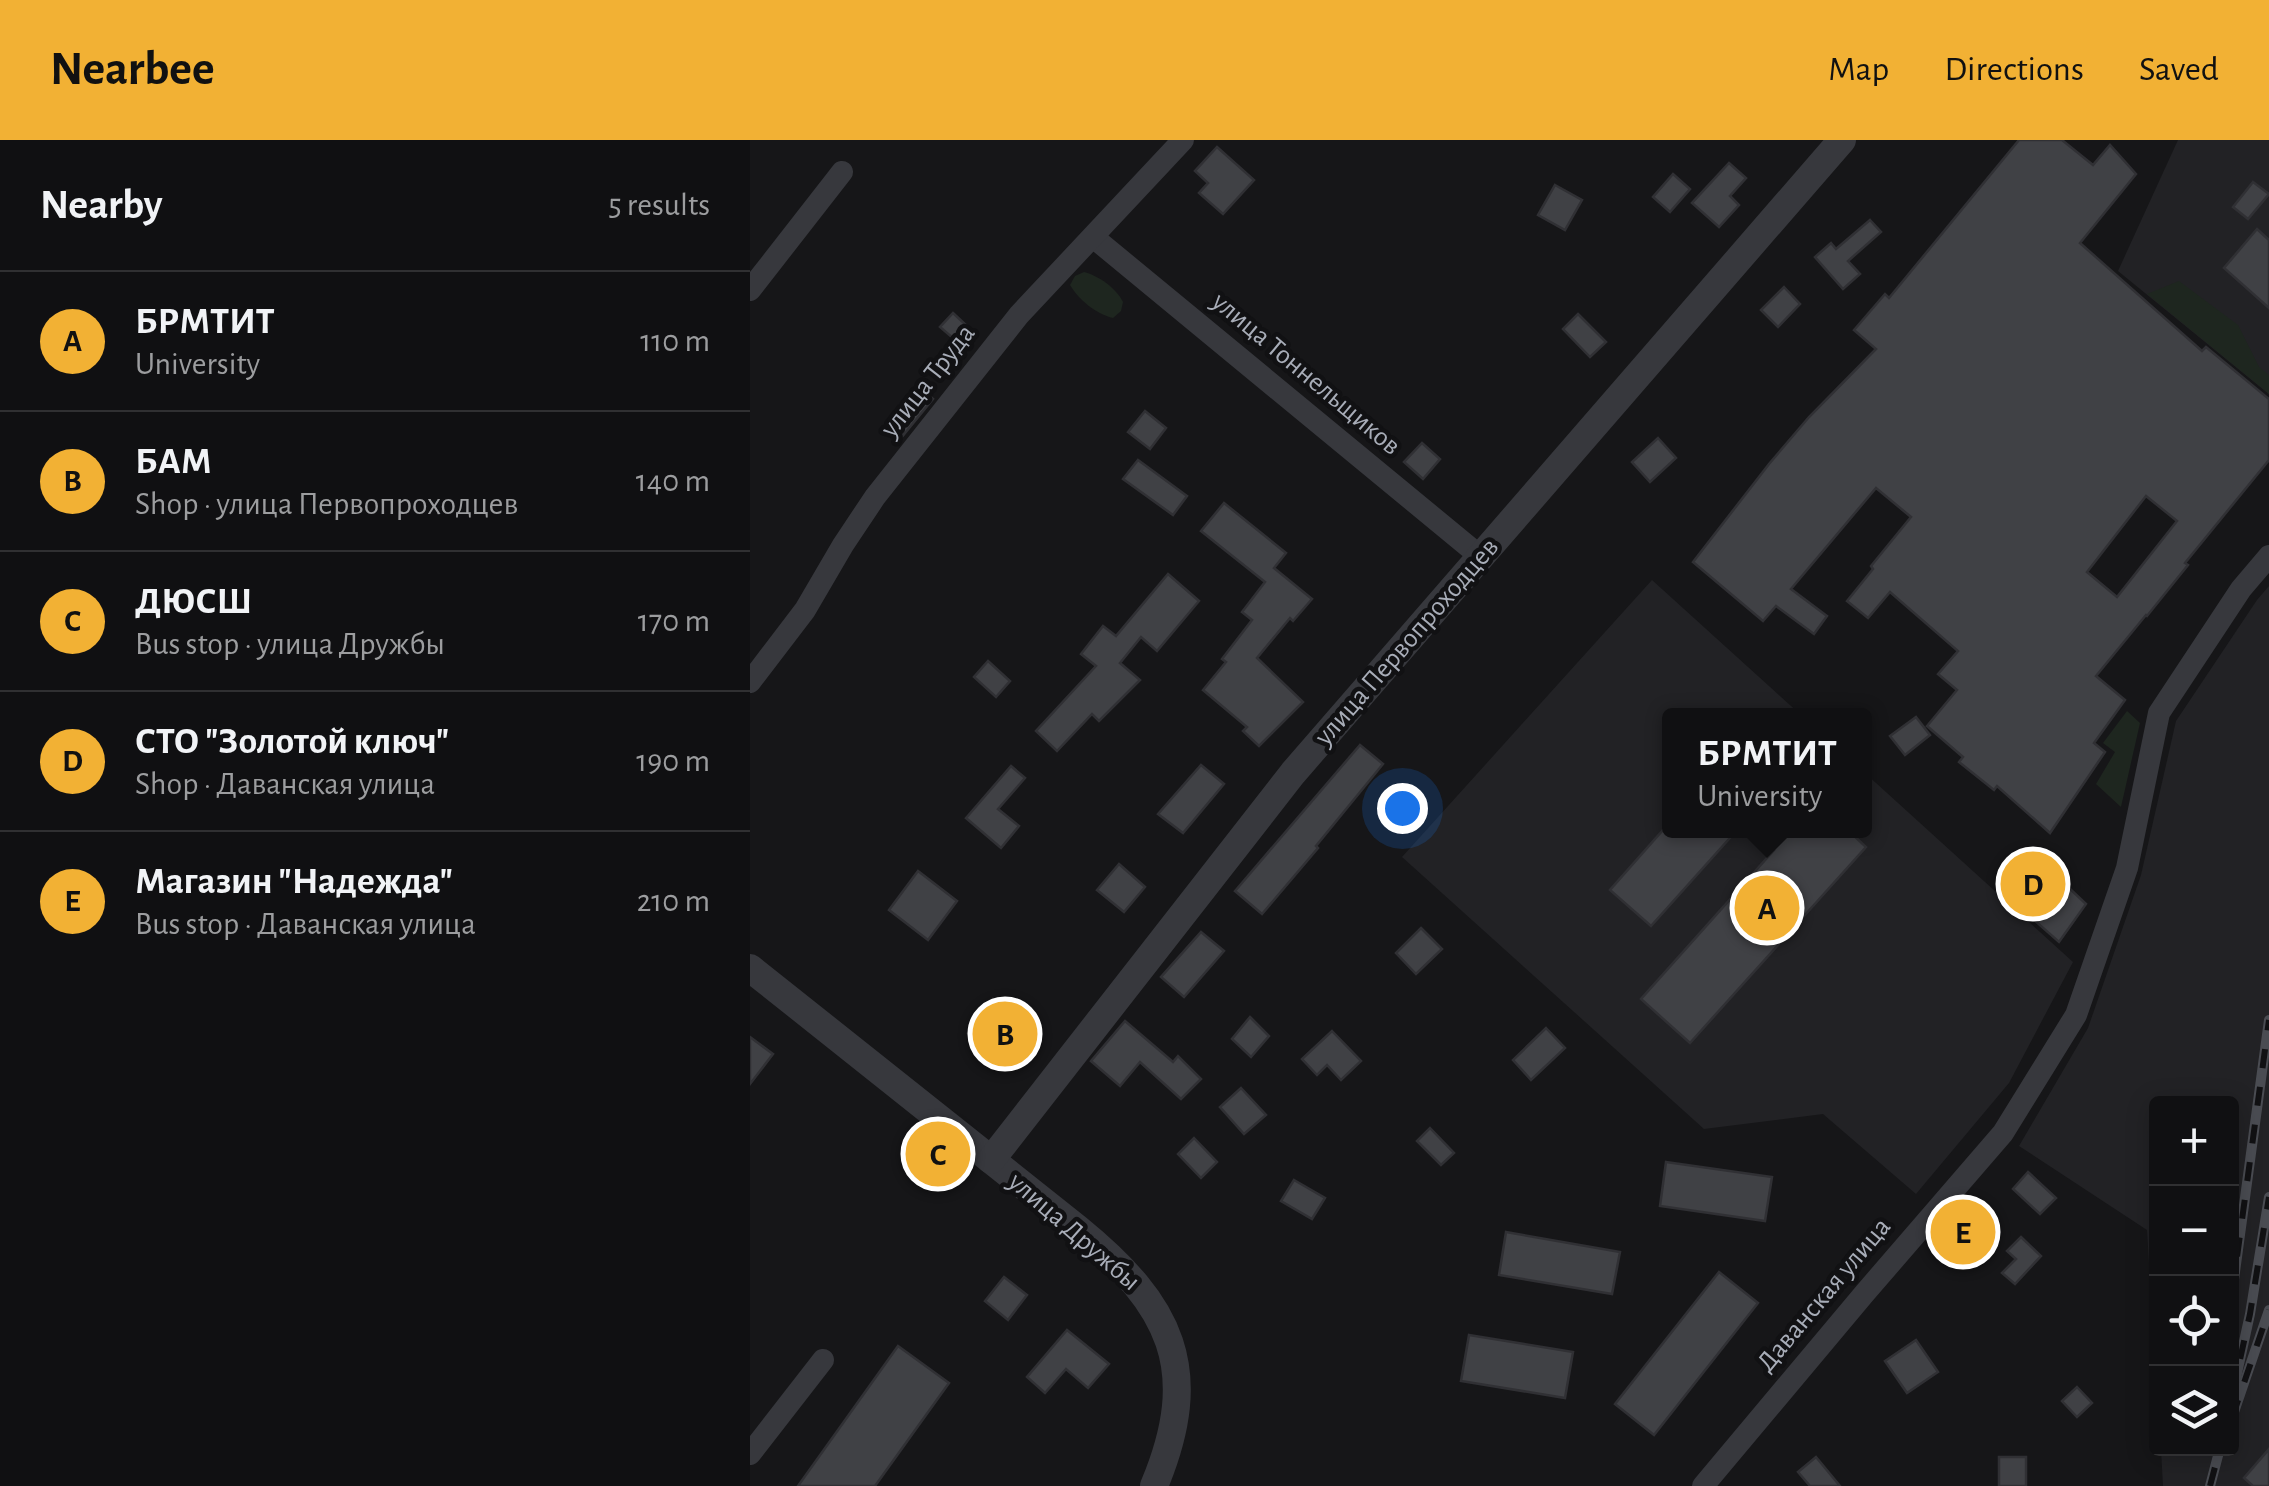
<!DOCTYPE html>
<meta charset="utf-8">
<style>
:root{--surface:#101012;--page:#19191b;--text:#f1f3f6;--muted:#9c9d9f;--line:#303032;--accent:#f2b134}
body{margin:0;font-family:"Alegreya Sans",sans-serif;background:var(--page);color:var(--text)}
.controls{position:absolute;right:30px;bottom:30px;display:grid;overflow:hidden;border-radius:10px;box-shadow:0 5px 25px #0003}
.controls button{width:90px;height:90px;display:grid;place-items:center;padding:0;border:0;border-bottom:2px solid var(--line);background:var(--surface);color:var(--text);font:50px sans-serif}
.you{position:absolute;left:652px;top:668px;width:35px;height:35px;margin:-25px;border:8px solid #fff;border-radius:50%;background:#1a73e8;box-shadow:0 0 0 15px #1a73e833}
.badge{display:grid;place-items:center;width:65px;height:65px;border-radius:50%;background:var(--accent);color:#111;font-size:32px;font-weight:700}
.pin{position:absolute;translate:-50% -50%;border:5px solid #fff;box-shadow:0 2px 10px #0006}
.popup{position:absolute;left:912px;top:568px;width:210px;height:130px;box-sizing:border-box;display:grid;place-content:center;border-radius:10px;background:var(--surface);filter:drop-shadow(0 2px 8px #0005);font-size:32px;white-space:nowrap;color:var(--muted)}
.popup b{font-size:38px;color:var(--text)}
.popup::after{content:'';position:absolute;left:50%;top:100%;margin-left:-20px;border:20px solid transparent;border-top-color:var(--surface)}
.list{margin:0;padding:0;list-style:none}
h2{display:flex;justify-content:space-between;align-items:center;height:130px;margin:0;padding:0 40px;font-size:42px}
h2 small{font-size:32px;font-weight:400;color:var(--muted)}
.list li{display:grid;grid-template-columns:65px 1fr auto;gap:30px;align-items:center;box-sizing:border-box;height:140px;padding:0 40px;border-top:2px solid var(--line)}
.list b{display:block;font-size:38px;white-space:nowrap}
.list p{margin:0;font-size:32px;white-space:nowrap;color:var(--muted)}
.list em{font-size:32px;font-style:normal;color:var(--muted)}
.icon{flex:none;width:55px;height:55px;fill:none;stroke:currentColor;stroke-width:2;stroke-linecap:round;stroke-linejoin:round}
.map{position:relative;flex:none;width:1519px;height:1346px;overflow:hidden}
header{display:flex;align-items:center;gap:60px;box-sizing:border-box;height:140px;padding:0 50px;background:var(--accent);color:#111}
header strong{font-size:48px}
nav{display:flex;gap:55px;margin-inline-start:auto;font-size:35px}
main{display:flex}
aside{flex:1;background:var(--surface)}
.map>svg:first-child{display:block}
.built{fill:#222225}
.green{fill:#1e261f}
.building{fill:#404145;stroke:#303034;stroke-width:2.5;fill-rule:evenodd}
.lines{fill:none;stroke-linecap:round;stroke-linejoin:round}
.minor{stroke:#37383d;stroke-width:22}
.tertiary{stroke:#37383d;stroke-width:28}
.rail-casing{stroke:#4a4c52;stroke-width:10}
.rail{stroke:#111113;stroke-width:6;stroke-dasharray:19;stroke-linecap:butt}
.labels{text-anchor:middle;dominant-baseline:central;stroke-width:9;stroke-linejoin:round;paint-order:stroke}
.street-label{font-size:28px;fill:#a8adb8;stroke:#111113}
</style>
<header>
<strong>Nearbee</strong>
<nav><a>Map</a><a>Directions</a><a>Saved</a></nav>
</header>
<main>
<aside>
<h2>Nearby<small>5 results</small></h2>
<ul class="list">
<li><span class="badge">A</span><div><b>БРМТИТ</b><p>University</p></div><em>110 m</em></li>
<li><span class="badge">B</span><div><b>БАМ</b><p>Shop · улица Первопроходцев</p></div><em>140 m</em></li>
<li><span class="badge">C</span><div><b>ДЮСШ</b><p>Bus stop · улица Дружбы</p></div><em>170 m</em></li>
<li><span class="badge">D</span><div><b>СТО &quot;Золотой ключ&quot;</b><p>Shop · Даванская улица</p></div><em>190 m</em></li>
<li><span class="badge">E</span><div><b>Магазин &quot;Надежда&quot;</b><p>Bus stop · Даванская улица</p></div><em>210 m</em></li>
</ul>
</aside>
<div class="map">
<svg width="1519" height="1346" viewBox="0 0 1519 1346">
<rect width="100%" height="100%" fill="#161618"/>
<!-- built -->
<g class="built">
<path d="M 1428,0 L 1519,0 L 1519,254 L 1368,131 Z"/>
<path d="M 902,440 L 1051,575 L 920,576 L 920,690 L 1114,690 L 1115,633 L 1323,822 L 1259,943 L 1166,1054 L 1073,974 L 954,989 L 652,717 Z"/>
<path d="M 1519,446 L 1519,1346 L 1413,1346 L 1411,1309 L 1482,1308 L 1482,964 L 1406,964 L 1406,1241 L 1397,1090 L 1269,1006 L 1338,888 L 1391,735 L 1426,581 L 1507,460 Z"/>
</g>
<!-- green -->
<g class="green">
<path d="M 334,132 C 349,136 366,148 373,162 L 371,171 L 363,178 C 346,174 329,160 320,145 L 325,136 Z"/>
<path d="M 1429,141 L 1488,185 L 1509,227 L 1519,235 L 1519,254 L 1397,154 Z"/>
<path d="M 1377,571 L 1390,583 L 1371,667 L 1346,644 L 1365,612 L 1353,603 Z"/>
</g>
<!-- building -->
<g class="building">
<path d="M 1269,0 L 1312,0 L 1343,25 L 1360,5 L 1386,34 L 1330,103 L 1452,211 L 1456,207 L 1519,259 L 1519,320 L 1435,423 L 1438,425 L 1397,476 L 1396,475 L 1346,536 L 1375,560 L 1344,603 L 1355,612 L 1300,693 L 1247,646 L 1244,650 L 1209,622 L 1213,617 L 1177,586 L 1207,550 L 1188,534 L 1208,511 L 1140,452 L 1118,478 L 1097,461 L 1123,429 L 1121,426 L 1161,377 L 1126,348 L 1041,449 L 1077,476 L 1064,494 L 1026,466 L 1013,481 L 943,422 L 1019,324 L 1059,277 L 1126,209 L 1104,190 L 1135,154 L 1139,158 ZM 1396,356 L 1427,381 L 1367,457 L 1337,432 Z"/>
<path d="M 467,7 L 504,40 L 473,74 L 449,53 L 458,43 L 445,31 Z"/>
<path d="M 979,23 L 996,38 L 980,56 L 989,65 L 969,87 L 942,63 Z"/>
<path d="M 923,34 L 940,49 L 920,72 L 903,57 Z"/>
<path d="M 1503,42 L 1519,54 L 1498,79 L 1483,67 Z"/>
<path d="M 805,45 L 832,60 L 815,90 L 788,75 Z"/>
<path d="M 1120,80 L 1131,92 L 1098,121 L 1110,134 L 1093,149 L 1065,117 L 1081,103 L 1086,109 Z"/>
<path d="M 1507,89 L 1519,100 L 1519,168 L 1474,128 Z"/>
<path d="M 1034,147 L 1050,164 L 1028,187 L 1011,170 Z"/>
<path d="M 203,173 L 216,185 L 204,199 L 190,187 Z"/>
<path d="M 828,174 L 856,202 L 840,217 L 813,189 Z"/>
<path d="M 170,248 L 183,259 L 151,298 L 138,287 Z"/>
<path d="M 395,271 L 416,288 L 400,309 L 378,292 Z"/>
<path d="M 908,298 L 926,318 L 900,342 L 882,322 Z"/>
<path d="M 672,303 L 690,319 L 673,339 L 654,322 Z"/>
<path d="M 388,320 L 437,356 L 423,375 L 373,339 Z"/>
<path d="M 474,363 L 536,413 L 524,428 L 562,459 L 543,481 L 540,478 L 507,518 L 553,562 L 509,606 L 493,591 L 497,587 L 453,550 L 476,522 L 472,519 L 502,480 L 492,472 L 515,442 L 451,391 Z"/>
<path d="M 418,434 L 449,461 L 407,511 L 391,497 L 370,523 L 390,540 L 349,581 L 342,574 L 307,611 L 286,591 L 346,526 L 331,514 L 353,486 L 366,496 Z"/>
<path d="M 238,521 L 260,541 L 246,557 L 224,537 Z"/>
<path d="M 1166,577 L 1180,595 L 1155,615 L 1140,596 Z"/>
<path d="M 610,605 L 633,624 L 566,706 L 568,708 L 512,774 L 485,751 Z"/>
<path d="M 451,625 L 474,644 L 433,693 L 408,674 Z"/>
<path d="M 261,626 L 275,638 L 248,669 L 269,686 L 251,708 L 216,678 Z"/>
<path d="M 913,690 L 987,690 L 901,786 L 860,750 Z"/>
<path d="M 1002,690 L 1098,690 L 1116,707 L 940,903 L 891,859 L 1024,710 Z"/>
<path d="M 1280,711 L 1336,764 L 1309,802 L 1250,750 Z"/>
<path d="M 369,724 L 395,747 L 374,772 L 347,750 Z"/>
<path d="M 168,731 L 207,761 L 178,800 L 139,770 Z"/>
<path d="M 671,788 L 692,809 L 666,834 L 646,813 Z"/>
<path d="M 451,792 L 474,811 L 434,857 L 411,837 Z"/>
<path d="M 243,859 L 274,882 L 249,916 L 218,893 Z"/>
<path d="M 500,877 L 519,896 L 501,917 L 482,899 Z"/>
<path d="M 375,881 L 423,922 L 428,916 L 451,939 L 431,959 L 390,922 L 370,946 L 341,921 Z"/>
<path d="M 796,888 L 815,908 L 781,940 L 763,920 Z"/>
<path d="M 582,891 L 611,921 L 591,940 L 577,925 L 567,935 L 552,919 Z"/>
<path d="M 0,897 L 23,914 L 0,944 Z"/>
<path d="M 491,948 L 516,975 L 494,994 L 470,967 Z"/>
<path d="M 680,988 L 704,1013 L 691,1025 L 667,1001 Z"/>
<path d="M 444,998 L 467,1022 L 451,1038 L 428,1014 Z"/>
<path d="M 916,1022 L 1022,1037 L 1015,1081 L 910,1066 Z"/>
<path d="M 1278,1032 L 1306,1058 L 1290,1074 L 1263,1049 Z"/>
<path d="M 544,1040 L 575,1058 L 562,1079 L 531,1061 Z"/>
<path d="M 756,1092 L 870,1112 L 862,1154 L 749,1135 Z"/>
<path d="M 1271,1097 L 1291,1116 L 1265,1144 L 1252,1133 L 1266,1119 L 1257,1111 Z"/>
<path d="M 969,1132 L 1008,1163 L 904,1295 L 865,1264 Z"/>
<path d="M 254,1137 L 277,1155 L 258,1180 L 235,1161 Z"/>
<path d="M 317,1190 L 359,1224 L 338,1248 L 316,1229 L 295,1253 L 277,1237 Z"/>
<path d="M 719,1195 L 823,1212 L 815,1258 L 711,1241 Z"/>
<path d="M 1166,1200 L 1188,1232 L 1157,1253 L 1135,1221 Z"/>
<path d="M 148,1206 L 199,1243 L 125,1346 L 48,1346 Z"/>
<path d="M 1327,1247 L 1342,1263 L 1327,1277 L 1312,1261 Z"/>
<path d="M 1519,1309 L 1519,1346 L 1503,1346 L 1494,1338 Z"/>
<path d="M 1066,1317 L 1090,1346 L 1060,1346 L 1048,1332 Z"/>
<rect x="1249" y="1317" width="27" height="29"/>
</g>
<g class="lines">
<!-- minor -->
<g class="minor">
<path d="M 343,97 L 731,417"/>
<path d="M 0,150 L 92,32"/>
<path d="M 0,542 L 55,470 L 93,405 L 125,357 L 269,175 L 433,0"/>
<path d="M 0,1314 L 73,1220"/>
<path d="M 953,1346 L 1114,1154 L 1253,993 L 1326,875 L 1377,728 L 1409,573 L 1491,449 L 1519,416"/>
</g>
<!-- tertiary -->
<g class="tertiary">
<path d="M 0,828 L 328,1089 C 421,1165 453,1229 404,1346"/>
<path d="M 241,1020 L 543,633 L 1092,0"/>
</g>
<defs>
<g id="rail">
<path d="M 1482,1154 L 1519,880"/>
<path d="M 1482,1256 L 1500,1174 L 1519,1057"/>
<path d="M 1482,1278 L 1519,1170"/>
<path d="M 1460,1346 L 1470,1308"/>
</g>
</defs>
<!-- rail casing -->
<use href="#rail" class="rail-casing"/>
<!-- rail -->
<use href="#rail" class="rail"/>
</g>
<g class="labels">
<!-- street labels -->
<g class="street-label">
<text transform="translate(556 234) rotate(40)">улица Тоннельщиков</text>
<text transform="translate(178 241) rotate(-52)">улица Труда</text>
<text transform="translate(657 502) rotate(-49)">улица Первопроходцев</text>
<text transform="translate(324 1092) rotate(41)">улица Дружбы</text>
<text transform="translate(1074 1155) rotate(-50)">Даванская улица</text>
</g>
</g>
</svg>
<div class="controls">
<button>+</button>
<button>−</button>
<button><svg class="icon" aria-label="locate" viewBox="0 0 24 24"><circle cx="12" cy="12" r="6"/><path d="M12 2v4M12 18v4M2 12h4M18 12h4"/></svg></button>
<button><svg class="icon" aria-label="layers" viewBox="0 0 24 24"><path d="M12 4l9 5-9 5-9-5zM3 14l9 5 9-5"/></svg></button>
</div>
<div class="you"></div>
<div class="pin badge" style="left:1017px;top:768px">A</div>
<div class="popup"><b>БРМТИТ</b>University</div>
<div class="pin badge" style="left:255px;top:894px">B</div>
<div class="pin badge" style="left:188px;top:1014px">C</div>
<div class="pin badge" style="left:1283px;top:744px">D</div>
<div class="pin badge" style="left:1213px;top:1092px">E</div>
</div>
</main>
